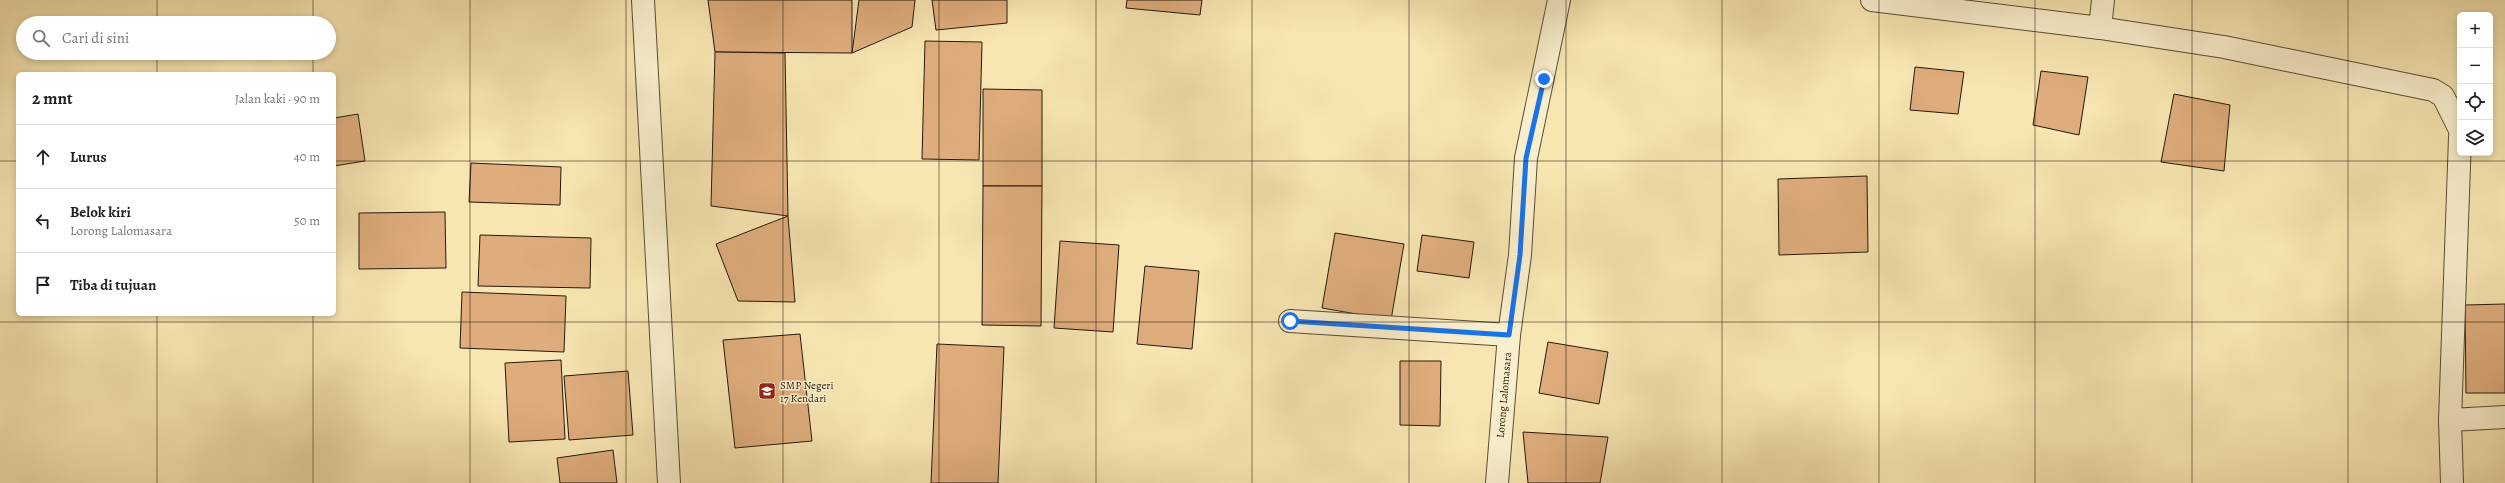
<!DOCTYPE html>
<html lang="id">
<meta charset="utf-8">
<style>
:root{--surface:#fff;--page:#f2f2f2;--text:#222;--muted:#767676;--line:#e0e0e0}
body{margin:0;font-family:Alegreya,serif;background:var(--page);color:var(--text)}
.controls{position:absolute;right:12px;top:12px;display:grid;overflow:hidden;border-radius:6px;box-shadow:0 2px 6px #0003}
.controls button{width:36px;height:36px;display:grid;place-items:center;padding:0;border:0;border-bottom:1px solid var(--line);background:var(--surface);color:var(--text);font:20px sans-serif}
.stop{position:absolute;width:12px;height:12px;margin:-9px;border:3px solid #1a73e8;border-radius:50%;background:#fff}
.stop.end{background:#1a73e8;border-color:#fff;box-shadow:0 1px 4px #0008}
.list{margin:0;padding:0;list-style:none}
h2{display:flex;justify-content:space-between;align-items:center;height:52px;margin:0;padding:0 16px;font-size:17px}
h2 small{font-size:13px;font-weight:400;color:var(--muted)}
.list li{display:grid;grid-template-columns:26px 1fr auto;gap:12px;align-items:center;box-sizing:border-box;height:64px;padding:0 16px;border-top:1px solid var(--line)}
.list b{display:block;font-size:15px;white-space:nowrap}
.list p{margin:0;font-size:13px;white-space:nowrap;color:var(--muted)}
.list em{font-size:13px;font-style:normal;color:var(--muted)}
.icon{flex:none;width:22px;height:22px;fill:none;stroke:currentColor;stroke-width:2;stroke-linecap:round;stroke-linejoin:round}
.map{position:relative;flex:none;width:2505px;height:483px;overflow:hidden}
.search{position:absolute;background:var(--surface);box-shadow:0 2px 6px #0003;left:16px;top:16px;width:320px;height:44px;display:flex;align-items:center;gap:10px;box-sizing:border-box;padding:0 14px;border-radius:22px;color:var(--muted);font-size:15px}
.panel{position:absolute;background:var(--surface);box-shadow:0 2px 6px #0003;left:16px;top:72px;width:320px;height:244px;border-radius:6px}
.map>svg:first-child{display:block}
.building{fill:#dfad7d;stroke:#25190a}
.lines{fill:none;stroke-linecap:round;stroke-linejoin:round}
.minor-casing{stroke:#5a4c34;stroke-width:24}
.minor{stroke:#faefcd;stroke-width:22}
.route{stroke:#1a73e8;stroke-width:5}
.grid{fill:none;stroke:#25190a;stroke-width:1;stroke-opacity:0.55}
.labels{text-anchor:middle;dominant-baseline:central;stroke-width:3;stroke-linejoin:round;paint-order:stroke}
.poi-label{font-size:11px;fill:#25190a;stroke:#faefcd;text-anchor:start}
.street-label{font-size:11px;fill:#25190a;stroke:#faefcd}
</style>
<div class="map">
<svg width="2505" height="483" viewBox="0 0 2505 483">
<rect width="100%" height="100%" fill="#f7e6b2"/>
<filter id="stains"><feTurbulence type="fractalNoise" baseFrequency=".005" numOctaves="4"/><feColorMatrix values="0 0 0 0 .2 0 0 0 0 .09 0 0 0 0 .02 0 0 0 .5 -.17"/></filter>
<radialGradient id="worn" r=".72"><stop offset=".6" stop-color="#630" stop-opacity="0"/><stop offset="1" stop-color="#630" stop-opacity=".3"/></radialGradient>
<!-- building -->
<g class="building">
<path d="M 708,0 L 852,0 L 852,53 L 715,52 Z"/>
<path d="M 859,0 L 915,0 L 912,27 L 852,53 Z"/>
<path d="M 932,0 L 1007,0 L 1007,23 L 936,30 Z"/>
<path d="M 1127,0 L 1202,0 L 1200,15 L 1126,8 Z"/>
<path d="M 925,41 L 982,42 L 979,160 L 922,159 Z"/>
<path d="M 715,52 L 785,53 L 788,216 L 711,206 Z"/>
<path d="M 1915,67 L 1964,72 L 1958,114 L 1910,110 Z"/>
<path d="M 2041,71 L 2088,77 L 2079,135 L 2033,125 Z"/>
<path d="M 983,89 L 1042,90 L 1042,186 L 983,186 Z"/>
<path d="M 2174,94 L 2230,105 L 2224,171 L 2161,162 Z"/>
<path d="M 358,114 L 365,161 L 334,166 L 334,118 Z"/>
<path d="M 471,163 L 561,167 L 560,205 L 469,202 Z"/>
<path d="M 1867,176 L 1868,252 L 1779,255 L 1778,179 Z"/>
<path d="M 983,186 L 1042,186 L 1041,326 L 982,325 Z"/>
<path d="M 445,212 L 446,268 L 359,269 L 359,213 Z"/>
<path d="M 788,216 L 795,302 L 738,301 L 716,244 Z"/>
<path d="M 1335,233 L 1404,244 L 1391,320 L 1322,308 Z"/>
<path d="M 480,235 L 591,238 L 590,288 L 478,286 Z"/>
<path d="M 1422,235 L 1474,242 L 1469,278 L 1417,271 Z"/>
<path d="M 1060,241 L 1119,245 L 1113,332 L 1054,328 Z"/>
<path d="M 1145,266 L 1199,271 L 1192,349 L 1137,344 Z"/>
<path d="M 462,292 L 566,296 L 564,352 L 460,348 Z"/>
<path d="M 2505,304 L 2505,393 L 2466,393 L 2465,305 Z"/>
<path d="M 800,334 L 812,441 L 735,448 L 723,340 Z"/>
<path d="M 1548,342 L 1608,352 L 1599,404 L 1539,393 Z"/>
<path d="M 937,344 L 1004,347 L 998,483 L 931,483 Z"/>
<path d="M 561,360 L 565,439 L 509,442 L 505,363 Z"/>
<path d="M 1400,361 L 1441,361 L 1440,426 L 1400,425 Z"/>
<path d="M 628,371 L 633,435 L 569,440 L 564,376 Z"/>
<path d="M 1523,432 L 1608,437 L 1600,483 L 1528,483 Z"/>
<path d="M 613,450 L 617,483 L 560,483 L 557,458 Z"/>
</g>
<g class="lines">
<defs>
<g id="minor">
<path d="M 643,0 L 669,483"/>
<path d="M 1872,0 L 2100,28 L 2224,47 L 2433,90 L 2443,96 L 2460,130"/>
<path d="M 2100,28 L 2103,0"/>
<path d="M 1290,321 L 1509,335"/>
<path d="M 2450,420 L 2505,417"/>
<path d="M 1497,483 L 1509,335 L 1520,255 L 1526,158 L 1559,0"/>
<path d="M 2452,483 L 2450,420 L 2460,137"/>
</g>
</defs>
<!-- minor casing -->
<use href="#minor" class="minor-casing"/>
<!-- minor -->
<use href="#minor" class="minor"/>
</g>
<g class="lines">
<!-- route -->
<path class="route" d="M 1290,321 L 1509,335 L 1520,255 L 1526,158 L 1544,79"/>
</g>
<!-- grid -->
<path class="grid" d="M 157,0 L 157,23M 313,0 L 313,23M 470,0 L 470,483M 626,0 L 626,483M 783,0 L 783,483M 939,0 L 939,483M 1096,0 L 1096,483M 1252,0 L 1252,483M 1409,0 L 1409,483M 1566,0 L 1566,483M 1722,0 L 1722,483M 1879,0 L 1879,483M 2035,0 L 2035,483M 2192,0 L 2192,483M 2348,0 L 2348,483M 157,53 L 157,74M 313,53 L 313,74M 0,161 L 18,161M 334,161 L 2505,161M 157,314 L 157,483M 313,314 L 313,483M 0,322 L 2505,322"/>
<!-- icons -->
<defs>
<symbol id="school-square" viewBox="-11 -11 22 22"><rect x="-9" y="-9" width="18" height="18" rx="4" fill="#8f2418" stroke="#faefcd"/><path d="M0-5L7-2L0 1L-7-2ZM-4 1L0 2.5L4 1V4Q0 6-4 4Z" fill="#fff"/></symbol>
</defs>
<g fill-rule="evenodd">
<use href="#school-square" x="757" y="381" width="20" height="20"/>
</g>
<g class="labels">
<!-- poi labels -->
<g class="poi-label">
<text x="780" y="385">SMP Negeri<tspan x="780" dy="13">17 Kendari</tspan></text>
</g>
<!-- street labels -->
<g class="street-label">
<text transform="translate(1504 395) rotate(-85)">Lorong Lalomasara</text>
</g>
</g>
<rect width="100%" height="100%" filter="url(#stains)"/>
<rect width="100%" height="100%" fill="url(#worn)"/>
</svg>
<div class="controls">
<button>+</button>
<button>−</button>
<button><svg class="icon" aria-label="locate" viewBox="0 0 24 24"><circle cx="12" cy="12" r="6"/><path d="M12 2v4M12 18v4M2 12h4M18 12h4"/></svg></button>
<button><svg class="icon" aria-label="layers" viewBox="0 0 24 24"><path d="M12 4l9 5-9 5-9-5zM3 14l9 5 9-5"/></svg></button>
</div>
<div class="stop" style="left:1290px;top:321px"></div>
<div class="stop end" style="left:1544px;top:79px"></div>
<div class="search"><svg class="icon" aria-label="search" viewBox="0 0 24 24"><circle cx="10" cy="10" r="6"/><path d="M15 15l6 6"/></svg>Cari di sini</div>
<section class="panel">
<h2>2 mnt<small>Jalan kaki · 90 m</small></h2>
<ul class="list">
<li><svg class="icon" aria-label="ahead" viewBox="0 0 24 24"><path d="M12 20V5M6 11l6-6 6 6"/></svg><div><b>Lurus</b></div><em>40 m</em></li>
<li><svg class="icon" aria-label="left" viewBox="0 0 24 24"><path d="M17 20v-9H6M10 6l-5 5 5 5"/></svg><div><b>Belok kiri</b><p>Lorong Lalomasara</p></div><em>50 m</em></li>
<li><svg class="icon" aria-label="arrive" viewBox="0 0 24 24"><path d="M6 21V4h12l-3 4 3 4H6"/></svg><div><b>Tiba di tujuan</b></div></li>
</ul>
</section>
</div>
